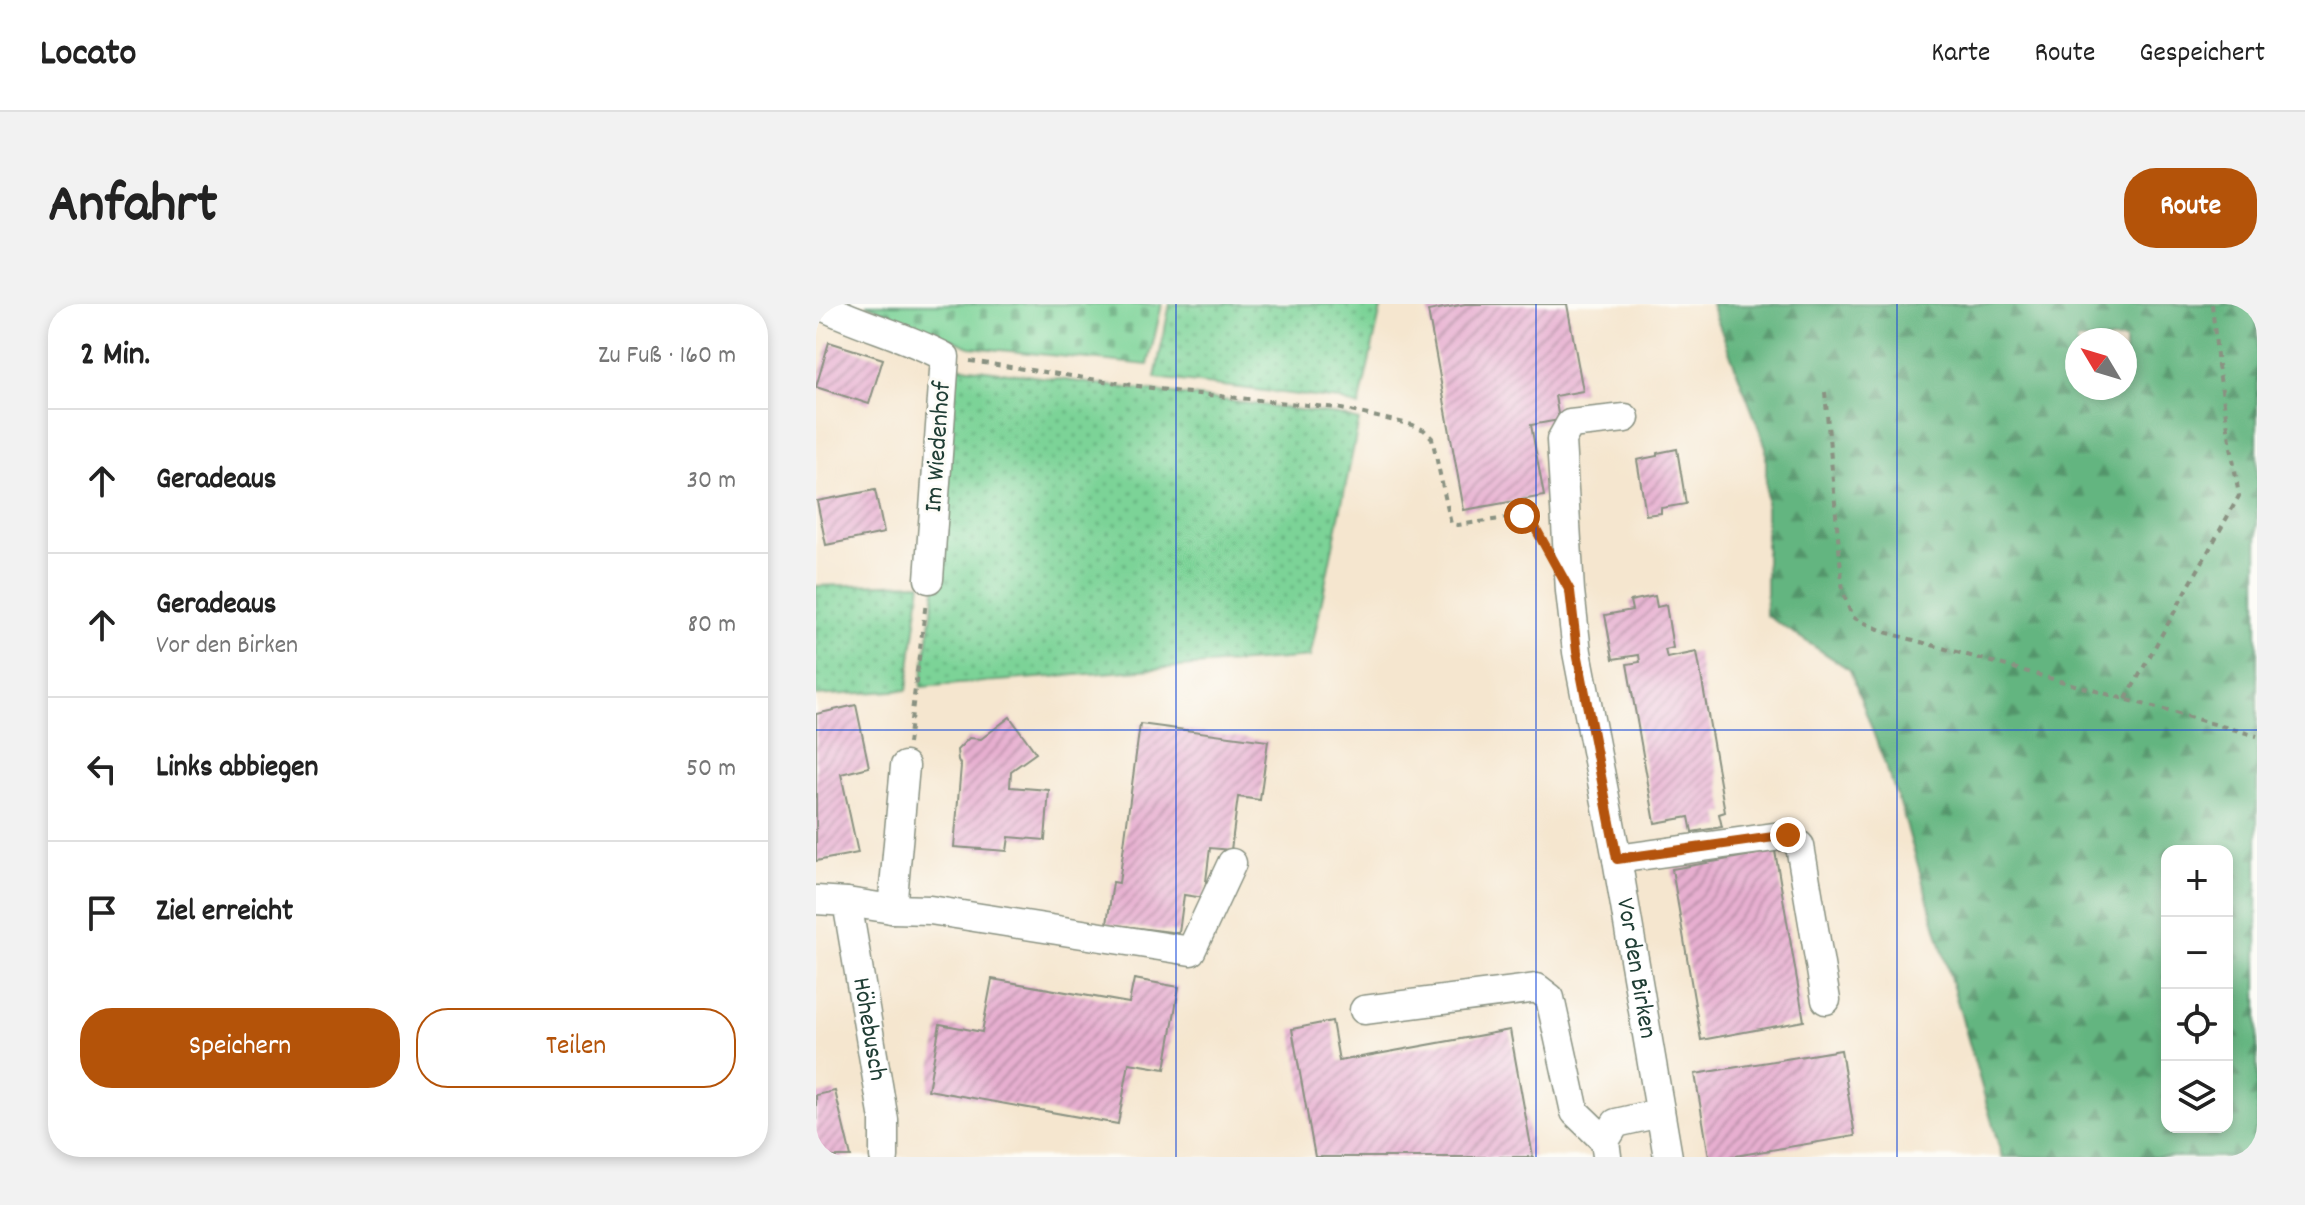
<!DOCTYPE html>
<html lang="de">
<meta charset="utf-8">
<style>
:root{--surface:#fff;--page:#f2f2f2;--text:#222;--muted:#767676;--line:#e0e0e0;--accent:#b45309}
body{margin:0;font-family:Dekko,sans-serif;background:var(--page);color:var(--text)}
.controls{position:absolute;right:24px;bottom:24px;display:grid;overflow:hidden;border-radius:16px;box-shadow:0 4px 12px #0003}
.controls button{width:72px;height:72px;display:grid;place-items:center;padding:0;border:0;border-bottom:2px solid var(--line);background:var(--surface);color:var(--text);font:40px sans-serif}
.compass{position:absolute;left:1249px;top:24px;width:72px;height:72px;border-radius:50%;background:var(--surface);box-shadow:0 4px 12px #0003;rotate:308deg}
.stop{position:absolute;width:24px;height:24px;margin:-18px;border:6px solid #b45309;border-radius:50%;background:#fff}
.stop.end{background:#b45309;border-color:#fff;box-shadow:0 2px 8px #0008}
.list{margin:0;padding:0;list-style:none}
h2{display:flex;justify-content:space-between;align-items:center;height:104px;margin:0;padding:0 32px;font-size:34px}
h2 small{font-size:26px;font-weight:400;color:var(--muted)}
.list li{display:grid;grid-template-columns:52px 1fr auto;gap:24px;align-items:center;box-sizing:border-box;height:144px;padding:0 32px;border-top:2px solid var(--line)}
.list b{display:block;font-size:30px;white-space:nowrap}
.list p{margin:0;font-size:26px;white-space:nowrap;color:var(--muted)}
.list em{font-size:26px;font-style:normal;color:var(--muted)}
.actions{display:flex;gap:16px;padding:24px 32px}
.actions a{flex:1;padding:18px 0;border:2px solid var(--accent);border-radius:32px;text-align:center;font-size:28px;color:var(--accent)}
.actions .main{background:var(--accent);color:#fff}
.icon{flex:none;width:44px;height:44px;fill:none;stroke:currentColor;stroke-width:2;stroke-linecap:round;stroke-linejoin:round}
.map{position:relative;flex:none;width:1441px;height:853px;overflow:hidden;border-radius:32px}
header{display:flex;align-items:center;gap:48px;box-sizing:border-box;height:112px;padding:0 40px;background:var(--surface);border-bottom:2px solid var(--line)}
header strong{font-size:38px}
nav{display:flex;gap:44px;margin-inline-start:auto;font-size:28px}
.intro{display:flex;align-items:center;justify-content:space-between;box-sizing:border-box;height:192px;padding:0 48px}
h1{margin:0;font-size:56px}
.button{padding:20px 36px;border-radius:32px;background:var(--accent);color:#fff;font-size:28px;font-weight:700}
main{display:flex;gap:48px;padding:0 48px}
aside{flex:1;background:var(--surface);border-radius:32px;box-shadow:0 4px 12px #0003}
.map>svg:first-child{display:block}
.grass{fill:url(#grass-dots);stroke:#4d8866;stroke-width:2}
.forest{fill:url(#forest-firs);stroke:#42795a;stroke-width:2;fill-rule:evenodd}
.cemetery{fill:url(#cemetery-stones);stroke:#4d8866;stroke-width:2}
.building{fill:url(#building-hatch)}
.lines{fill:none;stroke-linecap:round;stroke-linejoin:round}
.minor-casing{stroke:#8a9282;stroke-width:31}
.path{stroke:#8a9282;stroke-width:4;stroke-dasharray:6 6;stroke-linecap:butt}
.minor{stroke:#fff;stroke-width:28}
.route{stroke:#b45309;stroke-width:10}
.grid{fill:none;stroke:#1d4ed8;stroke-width:2;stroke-opacity:0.55}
.labels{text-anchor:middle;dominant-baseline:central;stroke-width:6;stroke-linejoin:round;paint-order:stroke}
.street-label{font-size:26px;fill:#1f3d34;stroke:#fdfcf7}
</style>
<header>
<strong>Locato</strong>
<nav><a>Karte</a><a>Route</a><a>Gespeichert</a></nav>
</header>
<div class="intro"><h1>Anfahrt</h1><a class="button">Route</a></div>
<main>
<aside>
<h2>2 Min.<small>Zu Fuß · 160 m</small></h2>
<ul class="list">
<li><svg class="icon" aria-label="ahead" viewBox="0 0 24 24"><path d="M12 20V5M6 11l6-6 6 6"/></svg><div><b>Geradeaus</b></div><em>30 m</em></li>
<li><svg class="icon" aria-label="ahead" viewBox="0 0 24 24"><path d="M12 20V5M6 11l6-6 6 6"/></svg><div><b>Geradeaus</b><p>Vor den Birken</p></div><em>80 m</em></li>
<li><svg class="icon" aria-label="left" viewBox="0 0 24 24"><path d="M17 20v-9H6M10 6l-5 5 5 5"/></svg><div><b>Links abbiegen</b></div><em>50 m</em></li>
<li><svg class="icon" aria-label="arrive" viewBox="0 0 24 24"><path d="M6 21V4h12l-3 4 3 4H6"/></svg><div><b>Ziel erreicht</b></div></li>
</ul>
<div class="actions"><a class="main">Speichern</a><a>Teilen</a></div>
</aside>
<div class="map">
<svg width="1441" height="853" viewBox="0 0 1441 853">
<defs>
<pattern id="grass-dots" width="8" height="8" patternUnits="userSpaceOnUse" patternTransform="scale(2)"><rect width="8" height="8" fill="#7bd397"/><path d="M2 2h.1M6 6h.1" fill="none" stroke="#64ac7c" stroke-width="1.8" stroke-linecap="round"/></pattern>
<pattern id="forest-firs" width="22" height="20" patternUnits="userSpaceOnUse" patternTransform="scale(2)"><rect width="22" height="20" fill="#64b580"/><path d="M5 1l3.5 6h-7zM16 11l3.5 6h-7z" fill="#52946a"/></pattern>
<pattern id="cemetery-stones" width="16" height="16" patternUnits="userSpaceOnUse" patternTransform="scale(2)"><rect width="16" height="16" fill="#7bd397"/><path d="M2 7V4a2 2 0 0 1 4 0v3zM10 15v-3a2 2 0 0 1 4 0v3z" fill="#64ac7c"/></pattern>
<pattern id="building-hatch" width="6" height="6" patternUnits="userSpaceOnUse" patternTransform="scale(2)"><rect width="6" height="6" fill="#e7afd0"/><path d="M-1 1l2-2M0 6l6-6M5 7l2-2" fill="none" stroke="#bb90aa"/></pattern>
</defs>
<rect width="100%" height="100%" fill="#fdfcf7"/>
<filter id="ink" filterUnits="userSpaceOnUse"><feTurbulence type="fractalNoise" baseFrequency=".0125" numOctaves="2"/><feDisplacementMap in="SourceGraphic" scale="16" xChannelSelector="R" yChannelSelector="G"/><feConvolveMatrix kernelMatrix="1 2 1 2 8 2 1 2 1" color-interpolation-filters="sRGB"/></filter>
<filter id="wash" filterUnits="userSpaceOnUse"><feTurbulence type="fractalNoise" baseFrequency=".006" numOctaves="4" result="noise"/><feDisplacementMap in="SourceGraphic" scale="32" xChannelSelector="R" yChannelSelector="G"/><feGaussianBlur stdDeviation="1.8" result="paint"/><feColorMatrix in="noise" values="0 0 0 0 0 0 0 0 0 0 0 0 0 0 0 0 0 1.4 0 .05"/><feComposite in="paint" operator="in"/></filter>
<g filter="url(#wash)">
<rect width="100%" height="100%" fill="#f5e6cf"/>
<!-- grass -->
<g class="grass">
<path d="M 354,0 L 566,0 L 543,103 L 524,96 L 339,74 Z"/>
<path d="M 138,62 L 523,111 L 543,117 L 494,353 L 105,383 L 120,279 Z"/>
<path d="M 105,279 L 91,386 L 0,392 L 0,282 Z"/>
</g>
<!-- forest -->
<path class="forest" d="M 895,0 L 1441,0 L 1441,853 L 1186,853 L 1086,506 L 1034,366 L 950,311 L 950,143 ZM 1261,36 L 1309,36 L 1309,84 L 1261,84 ZM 1351,547 L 1411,547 L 1411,823 L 1351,823 Z"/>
<!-- cemetery -->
<path class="cemetery" d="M 50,0 L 346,0 L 332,61 L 154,43 Z"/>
<g id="blocks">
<!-- building -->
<g class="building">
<path d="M 649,0 L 751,0 L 767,87 L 739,92 L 743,116 L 715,121 L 728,192 L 648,206 L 612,7 Z"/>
<path d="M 13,38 L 67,55 L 53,100 L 0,83 Z"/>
<path d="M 861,145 L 870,200 L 845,204 L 845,209 L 830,211 L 821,156 L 841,152 L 841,149 Z"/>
<path d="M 59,186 L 68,229 L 10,241 L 1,197 Z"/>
<path d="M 839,292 L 841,303 L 850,301 L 857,344 L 849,346 L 851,354 L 881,348 L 909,508 L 903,510 L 906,523 L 876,528 L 873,513 L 839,519 L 811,360 L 824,358 L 823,351 L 797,355 L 789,311 L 816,306 L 814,297 Z"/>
<path d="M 40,401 L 53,463 L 25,470 L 42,549 L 0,557 L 0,410 Z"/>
<path d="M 194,413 L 220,449 L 195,467 L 194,483 L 233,486 L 229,536 L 193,533 L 191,547 L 138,543 L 145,462 L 142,456 L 141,446 L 153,434 L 165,435 Z"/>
<path d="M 324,420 L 452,437 L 444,496 L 422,493 L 415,546 L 394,544 L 388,594 L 368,591 L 363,629 L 291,620 L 297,578 L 303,579 Z"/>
<path d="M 959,547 L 988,717 L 885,736 L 856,565 Z"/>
<path d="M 176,675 L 313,699 L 318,675 L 363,683 L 349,765 L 313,759 L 302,820 L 112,786 L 124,720 L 166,728 Z"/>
<path d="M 516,717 L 523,757 L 694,726 L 717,853 L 499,853 L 476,725 Z"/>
<path d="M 1025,746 L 1039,832 L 913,853 L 893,853 L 879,770 Z"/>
<path d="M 19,787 L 35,853 L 0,853 L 0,791 Z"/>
</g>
</g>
</g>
<g filter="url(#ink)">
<use href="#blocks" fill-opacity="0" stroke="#8a9282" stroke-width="2"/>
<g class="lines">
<defs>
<g id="minor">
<path d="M 2,0 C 43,21 88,31 129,53 L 113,275"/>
<path id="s1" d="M 809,114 L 754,120 L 745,136 L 754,287 L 761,348 L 801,555 L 852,853"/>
<path d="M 801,555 L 972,531 L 984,542 L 1010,696"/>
<path id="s2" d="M 0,596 L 31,598 L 68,816 L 68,853"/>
<path d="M 31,598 L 76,605 L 89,462"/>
<path d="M 76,605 L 114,606 L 375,647 L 416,559"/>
<path d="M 548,706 L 721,684 L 734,694 L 759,808 L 789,837"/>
<path d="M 791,852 L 789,837 L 800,819 L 844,809"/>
</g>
</defs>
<!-- minor casing -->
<use href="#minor" class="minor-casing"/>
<!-- path -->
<g class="path">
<path d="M 154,57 L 363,88 L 521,104 L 597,121 L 608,126 L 616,134 L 635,220 L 642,221 L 706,212 L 715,216 L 724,232"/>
<path d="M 1009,88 L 1027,288 L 1036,313 L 1069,328 L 1441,432"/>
<path d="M 1310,395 L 1423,192 L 1402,62 L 1396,0"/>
<path d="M 92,440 L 110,298"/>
</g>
<!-- minor -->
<use href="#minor" class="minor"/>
</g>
</g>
<g class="lines" filter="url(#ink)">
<!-- route -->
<path class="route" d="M 706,212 L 715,216 L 754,287 L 761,348 L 801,555 L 972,531"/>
</g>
<!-- grid -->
<path class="grid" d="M 360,0 L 360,853M 720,0 L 720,853M 1081,0 L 1081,853M 0,426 L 1441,426"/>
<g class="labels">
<!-- street labels -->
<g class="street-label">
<text transform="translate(123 143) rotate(-86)">Im Wiedenhof</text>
<text stroke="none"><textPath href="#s1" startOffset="608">Vor den Birken</textPath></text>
<text stroke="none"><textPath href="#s2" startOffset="160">Höhebusch</textPath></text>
</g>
</g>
</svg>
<div class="controls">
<button>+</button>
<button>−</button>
<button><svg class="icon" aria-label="locate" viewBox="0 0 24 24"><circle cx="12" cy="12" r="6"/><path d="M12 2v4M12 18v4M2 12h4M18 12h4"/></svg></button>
<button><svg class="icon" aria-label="layers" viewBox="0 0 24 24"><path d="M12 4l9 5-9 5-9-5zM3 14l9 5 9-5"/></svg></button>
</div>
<svg class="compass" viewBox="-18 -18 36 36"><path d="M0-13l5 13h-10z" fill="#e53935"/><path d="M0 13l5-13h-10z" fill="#767676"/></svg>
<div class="stop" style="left:706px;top:212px"></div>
<div class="stop end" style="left:972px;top:531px"></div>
</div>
</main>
